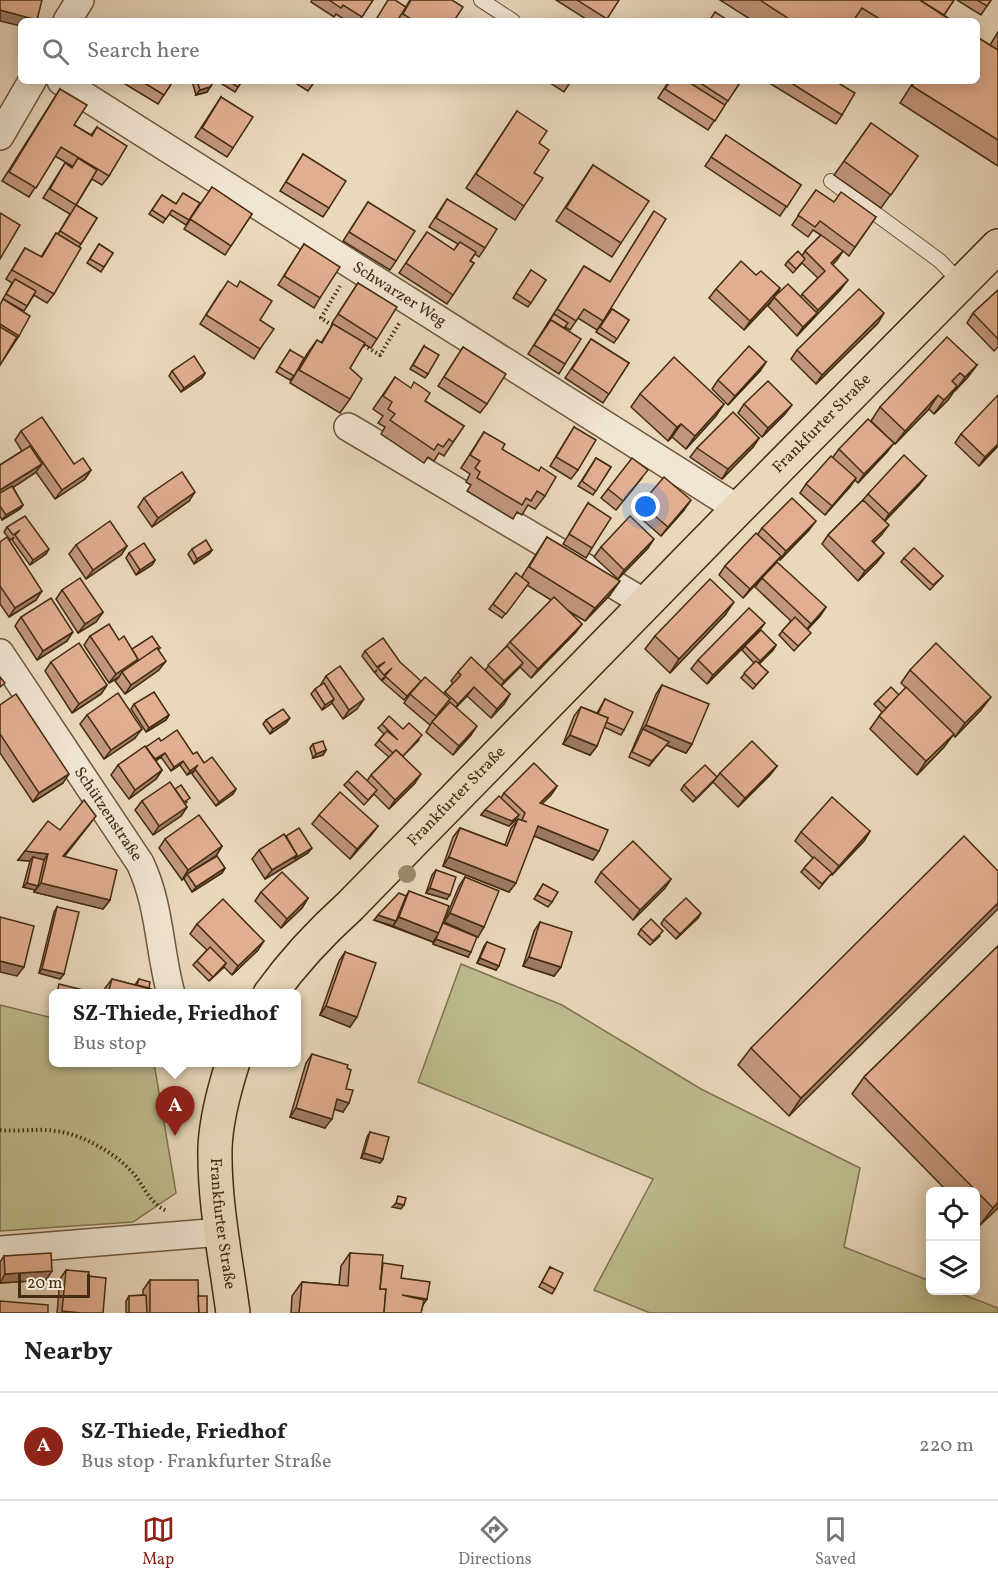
<!DOCTYPE html>
<meta charset="utf-8">
<style>
:root{--surface:#fff;--page:#f2f2f2;--text:#202124;--muted:#757577;--line:#e0e0e0;--accent:#8f2418}
body{margin:0;font-family:Vollkorn,serif;background:var(--page);color:var(--text)}
.controls{position:absolute;right:18px;bottom:18px;display:grid;overflow:hidden;border-radius:9px;box-shadow:0 3px 15px #0003}
.controls button{width:54px;height:54px;display:grid;place-items:center;padding:0;border:0;border-bottom:2px solid var(--line);background:var(--surface);color:var(--text);font:30px sans-serif}
.scale{position:absolute;left:18px;bottom:15px;width:72px;box-sizing:border-box;padding-left:6px;border:3px solid #442c11;border-top:0;font-size:16px;line-height:21px;white-space:nowrap;color:#442c11;-webkit-text-stroke:4px #f1e6d4;paint-order:stroke}
.you{position:absolute;left:646px;top:507px;width:21px;height:21px;margin:-15px;border:4px solid #fff;border-radius:50%;background:#1a73e8;box-shadow:0 0 0 9px #1a73e833}
.badge{display:grid;place-items:center;width:39px;height:39px;border-radius:50%;background:var(--accent);color:#fff;font-size:20px;font-weight:700}
.pin{position:absolute;translate:-50% -50px;filter:drop-shadow(0 2px 3px #0008)}
.pin::after{content:'';position:absolute;top:32px;width:21px;height:18px;background:inherit;clip-path:polygon(0 0,100% 0,50% 100%)}
.popup{position:absolute;left:49px;top:989px;width:252px;height:78px;box-sizing:border-box;display:grid;place-content:center;border-radius:9px;background:var(--surface);filter:drop-shadow(0 2px 4px #0005);font-size:20px;white-space:nowrap;color:var(--muted)}
.popup b{font-size:22px;color:var(--text)}
.popup::after{content:'';position:absolute;left:50%;top:100%;margin-left:-12px;border:12px solid transparent;border-top-color:var(--surface)}
.list{margin:0;padding:0;list-style:none}
h2{display:flex;justify-content:space-between;align-items:center;height:78px;margin:0;padding:0 24px;font-size:26px}
h2 small{font-size:20px;font-weight:400;color:var(--muted)}
.list li{display:grid;grid-template-columns:39px 1fr auto;gap:18px;align-items:center;box-sizing:border-box;height:108px;padding:0 24px;border-top:2px solid var(--line)}
.list b{display:block;font-size:22px;white-space:nowrap}
.list p{margin:0;font-size:20px;white-space:nowrap;color:var(--muted)}
.list em{font-size:20px;font-style:normal;color:var(--muted)}
.icon{flex:none;width:33px;height:33px;fill:none;stroke:currentColor;stroke-width:2;stroke-linecap:round;stroke-linejoin:round}
.map{position:relative;flex:none;width:998px;height:1313px;overflow:hidden}
.search{position:absolute;background:var(--surface);box-shadow:0 3px 15px #0003;left:18px;right:18px;top:18px;height:66px;display:flex;align-items:center;gap:15px;box-sizing:border-box;padding:0 21px;border-radius:9px;color:var(--muted);font-size:22px}
.sheet{height:186px;background:var(--surface)}
nav{display:flex;justify-content:space-around;align-items:center;box-sizing:border-box;height:84px;border-top:2px solid var(--line);background:var(--surface);font-size:16px;color:var(--muted)}
nav a{display:grid;justify-items:center;gap:3px}
nav .on{color:var(--accent)}
.map>svg:first-child{display:block}
.green{fill:#bdbc8d;stroke:#80744f;stroke-width:1.5}
.lines{fill:none;stroke-linecap:round;stroke-linejoin:round}
.lane-casing{stroke:#6e573c;stroke-width:16}
.street-casing{stroke:#6e573c;stroke-width:30}
.primary-casing{stroke:#442c11;stroke-width:36}
.path{stroke:#442c11;stroke-width:4;stroke-dasharray:1.5 3;stroke-linecap:butt}
.lane{stroke:#f1e6d4;stroke-width:14}
.street{stroke:#f1e6d4;stroke-width:27}
.primary{stroke:#ead8bd;stroke-width:33}
.tree{fill:#9c896c}
.wall{fill:#c2967c;stroke:#442c11;stroke-width:1.5}
.shaded-wall{fill:#9e7a65;stroke:#442c11;stroke-width:1.5}
.building{fill:#e1ae90;stroke:#442c11;stroke-width:1.5}
.labels{text-anchor:middle;dominant-baseline:central;stroke-width:4.5;stroke-linejoin:round;paint-order:stroke}
.street-label{font-size:16px;fill:#442c11;stroke:#f1e6d4}
</style>
<div class="map">
<svg width="998" height="1313" viewBox="0 0 998 1313">
<rect width="100%" height="100%" fill="#ead8bd"/>
<filter id="stains"><feTurbulence type="fractalNoise" baseFrequency=".00333" numOctaves="4"/><feColorMatrix values="0 0 0 0 .2 0 0 0 0 .09 0 0 0 0 .02 0 0 0 .5 -.17"/></filter>
<radialGradient id="worn" r=".72"><stop offset=".6" stop-color="#630" stop-opacity="0"/><stop offset="1" stop-color="#630" stop-opacity=".3"/></radialGradient>
<!-- green -->
<g class="green">
<path d="M 461,964 L 562,1005 L 701,1089 L 860,1168 L 844,1247 L 930,1281 L 930,1290 L 954,1291 L 998,1308 L 998,1313 L 650,1313 L 594,1290 L 653,1179 L 418,1082 Z"/>
<path d="M 0,1005 L 53,1018 L 54,1062 L 154,1063 L 176,1193 L 133,1222 L 0,1231 Z"/>
</g>
<g class="lines">
<defs>
<g id="lane">
<path d="M 481,0 L 513,21"/>
<path d="M 831,181 L 940,261 L 961,283"/>
</g>
<g id="street">
<path d="M 67,21 L 80,0"/>
<path id="s1" d="M 61,81 L 738,509"/>
<path d="M 0,136 L 32,81"/>
<path d="M 348,427 L 645,603"/>
<path id="s2" d="M 0,653 L 140,863 C 160,905 159,950 171,994"/>
<path d="M 0,1250 L 221,1232"/>
</g>
<g id="primary">
<path id="s3" d="M 270,994 C 294,961 320,933 350,906 L 738,509 L 998,246"/>
<path id="s4" d="M 233,1062 C 224,1090 216,1119 215,1148 C 214,1203 226,1259 233,1313"/>
</g>
</defs>
<!-- lane casing -->
<use href="#lane" class="lane-casing"/>
<!-- street casing -->
<use href="#street" class="street-casing"/>
<!-- primary casing -->
<use href="#primary" class="primary-casing"/>
<!-- path -->
<g class="path">
<path d="M 336,328 L 321,318 L 340,286"/>
<path d="M 360,343 L 380,355 L 400,322"/>
<path d="M 0,1130 C 18,1132 38,1128 56,1131 C 84,1135 115,1153 133,1173 C 145,1187 150,1204 167,1211"/>
</g>
<!-- lane -->
<use href="#lane" class="lane"/>
<!-- street -->
<use href="#street" class="street"/>
<!-- primary -->
<use href="#primary" class="primary"/>
</g>
<!-- trees -->
<circle class="tree" cx="407" cy="874" r="9"/>
<!-- wall -->
<g class="wall">
<path d="M 312,0 L 373,0 L 359,21 L 347,21 L 336,14 L 334,17 L 311,2 Z"/>
<path d="M 410,0 L 452,0 L 454,21 L 397,21 Z"/>
<path d="M 556,0 L 619,0 L 605,21 L 589,21 Z"/>
<path d="M 720,0 L 954,0 L 944,15 L 952,21 L 753,21 Z"/>
<path d="M 957,0 L 991,0 L 981,15 Z"/>
<path d="M 998,32 L 998,166 L 900,103 L 914,81 L 977,81 L 990,45 Z"/>
<path d="M 120,81 L 173,81 L 158,104 Z"/>
<path d="M 192,81 L 214,81 L 207,92 L 196,95 Z"/>
<path d="M 217,81 L 242,81 L 235,92 Z"/>
<path d="M 292,81 L 315,81 L 308,91 Z"/>
<path d="M 547,81 L 571,81 L 564,92 Z"/>
<path d="M 669,81 L 741,81 L 708,130 L 658,98 Z"/>
<path d="M 766,81 L 835,81 L 842,115 L 836,124 Z"/>
<path d="M 60,89 L 74,125 L 91,135 L 97,127 L 109,176 L 102,185 L 92,179 L 76,205 L 97,218 L 79,247 L 54,294 L 47,303 L 34,295 L 24,311 L 3,299 L 12,283 L 6,279 L 25,248 L 41,257 L 56,233 L 58,234 L 70,214 L 43,198 L 65,163 L 72,167 L 72,166 L 55,156 L 29,197 L 2,181 Z"/>
<path d="M 221,97 L 233,148 L 227,157 L 195,137 Z"/>
<path d="M 517,111 L 539,143 L 534,173 L 524,206 L 515,220 L 466,188 Z"/>
<path d="M 871,123 L 918,156 L 881,208 L 834,175 Z"/>
<path d="M 726,135 L 801,185 L 780,216 L 705,166 Z"/>
<path d="M 303,154 L 329,208 L 323,217 L 280,191 Z"/>
<path d="M 593,165 L 621,243 L 612,257 L 556,221 Z"/>
<path d="M 212,187 L 252,214 L 225,255 L 184,229 Z"/>
<path d="M 816,190 L 834,202 L 876,217 L 849,256 L 843,251 L 832,265 L 841,289 L 797,336 L 768,306 L 774,297 L 801,296 L 818,278 L 802,263 L 793,273 L 785,265 L 788,261 L 802,256 L 805,251 L 821,235 L 813,230 L 808,237 L 792,225 Z"/>
<path d="M 162,195 L 176,204 L 200,203 L 186,225 L 169,214 L 163,223 L 149,214 Z"/>
<path d="M 447,199 L 485,248 L 479,257 L 475,254 L 470,261 L 474,263 L 447,304 L 399,273 L 427,232 L 454,250 L 458,244 L 429,227 Z"/>
<path d="M 368,202 L 396,261 L 390,270 L 343,241 Z"/>
<path d="M 654,211 L 603,321 L 597,330 L 578,318 L 570,330 L 565,327 L 564,328 L 565,364 L 559,374 L 528,354 L 584,266 L 610,282 Z"/>
<path d="M 99,244 L 113,253 L 101,272 L 87,263 Z"/>
<path d="M 304,244 L 320,298 L 314,308 L 278,285 Z"/>
<path d="M 531,270 L 546,280 L 528,307 L 513,298 Z"/>
<path d="M 756,275 L 780,288 L 774,298 L 744,330 L 709,298 L 716,289 Z"/>
<path d="M 358,283 L 377,339 L 371,348 L 364,344 L 350,368 L 350,399 L 340,413 L 290,383 L 307,354 L 317,340 L 321,343 L 333,324 L 335,325 L 332,323 Z"/>
<path d="M 998,290 L 998,347 L 994,351 L 967,323 L 973,313 Z"/>
<path d="M 221,291 L 260,320 L 260,349 L 254,359 L 200,324 Z"/>
<path d="M 0,304 L 19,336 L 0,365 Z"/>
<path d="M 612,309 L 629,320 L 614,343 L 596,332 Z"/>
<path d="M 878,323 L 816,384 L 791,359 L 797,350 Z"/>
<path d="M 591,339 L 629,363 L 603,403 L 565,378 Z"/>
<path d="M 424,346 L 428,374 L 425,378 L 410,369 Z"/>
<path d="M 463,347 L 487,404 L 480,413 L 438,386 Z"/>
<path d="M 290,350 L 294,376 L 290,380 L 276,372 Z"/>
<path d="M 766,362 L 760,371 L 728,405 L 712,389 L 718,380 Z"/>
<path d="M 977,365 L 967,378 L 955,390 L 948,400 L 934,414 L 929,409 L 895,444 L 871,421 L 880,407 Z"/>
<path d="M 172,371 L 205,373 L 202,378 L 181,392 L 169,376 Z"/>
<path d="M 395,377 L 425,401 L 464,426 L 444,456 L 439,453 L 434,461 L 428,457 L 424,463 L 381,434 L 385,427 L 378,423 L 383,416 L 373,409 Z"/>
<path d="M 640,394 L 724,404 L 715,417 L 686,449 L 672,437 L 668,441 L 631,407 Z"/>
<path d="M 744,404 L 785,414 L 762,437 L 738,413 Z"/>
<path d="M 574,427 L 578,470 L 571,479 L 550,466 Z"/>
<path d="M 21,431 L 74,464 L 91,470 L 85,479 L 55,499 L 36,472 L 13,487 L 23,505 L 20,509 L 2,520 L 0,516 L 0,465 L 22,451 L 15,440 Z"/>
<path d="M 484,432 L 502,449 L 545,496 L 535,509 L 528,505 L 522,515 L 517,512 L 513,519 L 467,491 L 471,485 L 466,482 L 470,474 L 461,468 Z"/>
<path d="M 961,434 L 998,446 L 979,466 L 955,443 Z"/>
<path d="M 759,438 L 753,447 L 722,479 L 690,457 L 697,448 Z"/>
<path d="M 839,449 L 887,452 L 858,483 L 855,480 L 825,515 L 800,493 L 806,484 L 833,457 Z"/>
<path d="M 596,458 L 611,467 L 593,495 L 578,486 Z"/>
<path d="M 926,476 L 919,485 L 885,521 L 882,534 L 873,543 L 884,553 L 877,562 L 858,581 L 822,544 L 828,535 L 863,500 L 868,494 Z"/>
<path d="M 641,479 L 616,510 L 601,498 L 608,489 Z"/>
<path d="M 144,498 L 189,501 L 152,527 L 138,507 Z"/>
<path d="M 588,503 L 592,548 L 586,558 L 563,544 Z"/>
<path d="M 641,504 L 684,510 L 661,536 L 635,513 Z"/>
<path d="M 7,527 L 46,554 L 30,565 L 12,540 L 14,537 L 10,540 L 4,532 Z"/>
<path d="M 762,528 L 809,530 L 780,560 L 778,559 L 774,565 L 743,598 L 719,575 L 725,566 L 758,534 Z"/>
<path d="M 547,537 L 610,595 L 585,621 L 567,610 L 582,624 L 575,633 L 531,678 L 520,667 L 501,686 L 510,694 L 504,704 L 491,718 L 467,696 L 456,707 L 471,735 L 453,755 L 426,732 L 432,722 L 445,707 L 430,725 L 404,703 L 410,694 L 444,693 L 453,683 L 451,681 L 458,672 L 499,684 L 485,670 L 510,642 L 551,600 L 527,585 L 502,618 L 489,609 L 516,573 L 521,578 Z"/>
<path d="M 0,542 L 36,600 L 9,617 L 0,604 Z"/>
<path d="M 76,545 L 127,546 L 121,555 L 86,579 L 69,554 Z"/>
<path d="M 601,547 L 648,548 L 618,579 L 594,557 Z"/>
<path d="M 192,549 L 212,550 L 209,554 L 194,564 L 188,554 Z"/>
<path d="M 129,553 L 155,560 L 152,565 L 136,575 L 126,558 Z"/>
<path d="M 904,558 L 943,576 L 930,590 L 901,562 Z"/>
<path d="M 762,578 L 826,607 L 820,616 L 808,629 L 807,637 L 794,651 L 779,635 L 791,621 L 755,587 Z"/>
<path d="M 62,590 L 103,612 L 96,622 L 78,633 L 56,599 Z"/>
<path d="M 725,615 L 670,673 L 645,649 L 655,636 Z"/>
<path d="M 21,617 L 67,641 L 37,660 L 15,626 Z"/>
<path d="M 765,623 L 758,632 L 776,645 L 773,650 L 759,664 L 768,672 L 753,689 L 741,678 L 754,663 L 742,650 L 745,646 L 707,684 L 691,669 L 698,660 Z"/>
<path d="M 90,636 L 119,640 L 132,649 L 160,648 L 158,650 L 159,670 L 125,694 L 115,681 L 119,677 L 109,683 L 84,645 Z"/>
<path d="M 365,651 L 417,685 L 404,700 L 382,681 L 387,675 L 381,680 L 375,673 L 377,670 L 374,672 L 362,656 Z"/>
<path d="M 51,662 L 107,685 L 101,694 L 72,713 L 45,671 Z"/>
<path d="M 910,670 L 981,710 L 955,737 L 953,734 L 944,747 L 917,775 L 870,729 L 882,712 L 874,704 L 878,700 L 899,695 L 906,688 L 901,683 Z"/>
<path d="M 326,676 L 357,709 L 343,719 L 332,703 L 322,710 L 311,694 L 315,689 L 320,686 Z"/>
<path d="M 662,685 L 692,744 L 686,753 L 666,745 L 649,766 L 629,757 L 656,694 Z"/>
<path d="M 605,699 L 624,730 L 621,735 L 604,727 L 597,746 L 590,755 L 563,744 L 574,716 L 581,707 L 597,713 Z"/>
<path d="M 134,704 L 169,715 L 166,720 L 146,732 L 131,709 Z"/>
<path d="M 0,705 L 63,783 L 33,802 L 0,753 Z"/>
<path d="M 87,715 L 135,738 L 104,759 L 80,724 Z"/>
<path d="M 266,720 L 286,723 L 270,734 L 263,724 Z"/>
<path d="M 382,724 L 403,729 L 419,740 L 403,756 L 415,783 L 389,809 L 374,794 L 364,805 L 344,785 L 348,781 L 367,781 L 371,775 L 389,757 L 375,745 L 384,734 L 378,728 Z"/>
<path d="M 161,741 L 193,754 L 236,789 L 233,794 L 216,806 L 192,774 L 194,771 L 187,775 L 180,765 L 171,771 L 161,757 L 156,761 L 162,770 L 156,779 L 129,799 L 111,775 L 118,765 L 146,747 Z"/>
<path d="M 313,744 L 326,750 L 323,755 L 313,758 L 310,748 Z"/>
<path d="M 777,766 L 770,775 L 738,807 L 713,782 L 693,802 L 681,790 L 684,785 L 717,777 L 720,773 Z"/>
<path d="M 557,786 L 551,795 L 542,803 L 593,860 L 534,836 L 509,892 L 443,866 L 453,837 L 460,828 L 505,845 L 511,828 L 517,821 L 516,820 L 509,826 L 481,815 L 485,810 L 501,798 L 504,793 Z"/>
<path d="M 175,789 L 187,802 L 185,804 L 187,807 L 181,816 L 153,835 L 135,810 L 142,801 Z"/>
<path d="M 319,815 L 378,826 L 371,835 L 350,859 L 312,824 Z"/>
<path d="M 89,825 L 64,857 L 110,900 L 103,909 L 34,892 L 35,890 L 23,887 L 30,861 L 18,860 L 25,851 L 60,830 Z"/>
<path d="M 870,831 L 864,841 L 832,875 L 831,874 L 819,889 L 801,872 L 813,858 L 795,841 L 801,832 Z"/>
<path d="M 286,836 L 308,853 L 265,879 L 252,859 L 259,850 Z"/>
<path d="M 165,839 L 222,846 L 216,856 L 225,868 L 222,873 L 192,892 L 184,879 L 185,877 L 182,880 L 159,848 Z"/>
<path d="M 436,870 L 447,899 L 426,893 L 432,875 Z"/>
<path d="M 998,871 L 789,1116 L 738,1065 L 751,1048 Z"/>
<path d="M 601,872 L 671,879 L 665,888 L 633,920 L 595,882 Z"/>
<path d="M 465,877 L 478,937 L 444,922 L 459,886 Z"/>
<path d="M 543,884 L 552,902 L 548,907 L 534,899 Z"/>
<path d="M 409,891 L 443,923 L 468,957 L 433,944 L 434,940 L 433,942 L 374,920 L 406,896 Z"/>
<path d="M 261,892 L 308,898 L 302,908 L 281,928 L 255,901 Z"/>
<path d="M 57,907 L 64,974 L 60,979 L 39,973 L 54,912 Z"/>
<path d="M 698,918 L 676,939 L 661,924 L 664,919 Z"/>
<path d="M 540,922 L 561,967 L 554,976 L 523,966 L 534,931 Z"/>
<path d="M 197,924 L 258,950 L 232,975 L 224,967 L 209,981 L 193,965 L 207,950 L 190,934 Z"/>
<path d="M 641,929 L 660,936 L 650,945 L 638,934 Z"/>
<path d="M 487,942 L 496,970 L 477,963 L 484,946 Z"/>
<path d="M 998,946 L 998,1208 L 980,1225 L 975,1220 L 975,1191 L 947,1191 L 852,1094 L 864,1077 Z"/>
<path d="M 345,952 L 350,1027 L 320,1015 L 339,961 Z"/>
<path d="M 112,979 L 135,985 L 139,979 L 149,988 L 157,993 L 104,993 L 105,988 Z"/>
<path d="M 312,1054 L 347,1068 L 346,1089 L 343,1112 L 334,1109 L 325,1128 L 290,1117 L 306,1063 Z"/>
<path d="M 370,1132 L 383,1159 L 380,1163 L 361,1158 L 367,1137 Z"/>
<path d="M 350,1253 L 382,1263 L 427,1299 L 423,1304 L 421,1313 L 291,1313 L 292,1296 L 302,1282 L 339,1285 L 341,1266 Z"/>
<path d="M 4,1256 L 46,1280 L 0,1283 L 0,1262 Z"/>
<path d="M 550,1267 L 555,1289 L 552,1294 L 539,1287 Z"/>
<path d="M 66,1270 L 88,1276 L 103,1313 L 57,1313 L 60,1279 Z"/>
<path d="M 150,1280 L 198,1296 L 207,1313 L 126,1313 L 126,1301 L 129,1296 L 143,1295 L 143,1290 Z"/>
</g>
<!-- shaded-wall -->
<g class="shaded-wall">
<path d="M 0,10 L 37,20 L 36,21 L 21,21 L 21,26 L 0,21 Z"/>
<path d="M 210,87 L 207,92 L 196,95 L 200,90 Z"/>
<path d="M 843,251 L 837,260 L 825,273 L 831,263 Z"/>
<path d="M 848,280 L 841,289 L 797,336 L 803,327 L 813,317 L 818,310 Z"/>
<path d="M 780,288 L 774,298 L 744,330 L 750,321 Z"/>
<path d="M 884,313 L 878,323 L 816,384 L 822,375 Z"/>
<path d="M 766,362 L 760,371 L 728,405 L 735,396 Z"/>
<path d="M 977,365 L 967,378 L 955,391 L 965,377 Z"/>
<path d="M 205,373 L 202,378 L 181,392 L 184,388 Z"/>
<path d="M 957,386 L 948,400 L 934,414 L 944,400 Z"/>
<path d="M 938,395 L 929,409 L 895,444 L 905,431 Z"/>
<path d="M 724,404 L 715,417 L 686,449 L 695,436 Z"/>
<path d="M 792,405 L 785,414 L 762,437 L 768,428 Z"/>
<path d="M 681,424 L 672,437 L 668,441 L 677,427 Z"/>
<path d="M 759,438 L 753,447 L 722,479 L 728,469 Z"/>
<path d="M 894,443 L 887,452 L 858,483 L 864,474 Z"/>
<path d="M 998,444 L 998,446 L 979,466 L 985,457 Z"/>
<path d="M 42,464 L 35,473 L 0,496 L 0,490 Z"/>
<path d="M 91,470 L 85,479 L 55,499 L 62,490 Z"/>
<path d="M 926,476 L 919,485 L 883,523 L 889,514 Z"/>
<path d="M 856,478 L 850,487 L 825,515 L 832,506 Z"/>
<path d="M 195,492 L 189,501 L 152,527 L 158,518 Z"/>
<path d="M 691,500 L 684,510 L 661,536 L 668,527 Z"/>
<path d="M 23,505 L 20,509 L 2,520 L 6,515 Z"/>
<path d="M 816,521 L 809,530 L 780,560 L 786,551 Z"/>
<path d="M 889,525 L 882,534 L 866,551 L 872,541 Z"/>
<path d="M 654,539 L 648,548 L 618,579 L 624,570 Z"/>
<path d="M 127,546 L 121,555 L 86,579 L 93,570 Z"/>
<path d="M 49,549 L 46,554 L 30,565 L 33,560 Z"/>
<path d="M 212,550 L 209,554 L 194,564 L 197,559 Z"/>
<path d="M 884,553 L 877,562 L 858,581 L 865,571 Z"/>
<path d="M 781,556 L 774,565 L 743,598 L 750,589 Z"/>
<path d="M 155,560 L 152,565 L 136,575 L 140,570 Z"/>
<path d="M 620,581 L 610,595 L 585,621 L 595,608 Z"/>
<path d="M 42,591 L 36,600 L 9,617 L 15,608 Z"/>
<path d="M 734,602 L 725,615 L 670,673 L 679,659 Z"/>
<path d="M 826,607 L 820,616 L 804,633 L 811,624 Z"/>
<path d="M 103,612 L 96,622 L 78,633 L 85,624 Z"/>
<path d="M 765,623 L 758,632 L 707,684 L 713,675 Z"/>
<path d="M 582,624 L 575,633 L 531,678 L 538,669 Z"/>
<path d="M 73,632 L 67,641 L 37,660 L 43,651 Z"/>
<path d="M 776,645 L 773,650 L 757,666 L 760,661 Z"/>
<path d="M 138,659 L 132,668 L 122,672 L 119,677 L 109,683 L 116,674 Z"/>
<path d="M 166,661 L 159,670 L 125,694 L 131,685 Z"/>
<path d="M 523,663 L 520,667 L 501,686 L 504,681 Z"/>
<path d="M 107,685 L 101,694 L 72,713 L 79,704 Z"/>
<path d="M 474,687 L 467,696 L 451,713 L 458,704 Z"/>
<path d="M 510,694 L 504,704 L 491,718 L 497,709 Z"/>
<path d="M 991,697 L 981,710 L 955,737 L 965,723 Z"/>
<path d="M 334,699 L 331,704 L 322,710 L 325,705 Z"/>
<path d="M 364,699 L 357,709 L 343,719 L 349,710 Z"/>
<path d="M 169,715 L 166,720 L 146,732 L 149,728 Z"/>
<path d="M 290,718 L 286,723 L 270,734 L 273,729 Z"/>
<path d="M 646,725 L 692,744 L 686,753 L 666,745 L 649,766 L 652,761 L 643,729 Z"/>
<path d="M 477,726 L 471,735 L 453,755 L 459,746 Z"/>
<path d="M 142,729 L 135,738 L 104,759 L 111,750 Z"/>
<path d="M 954,734 L 944,747 L 917,775 L 926,761 Z"/>
<path d="M 570,735 L 597,746 L 590,755 L 563,744 Z"/>
<path d="M 326,750 L 323,755 L 313,758 L 316,754 Z"/>
<path d="M 165,753 L 161,757 L 147,767 L 151,762 Z"/>
<path d="M 183,761 L 180,765 L 171,771 L 174,767 Z"/>
<path d="M 198,765 L 194,771 L 187,775 L 190,771 Z"/>
<path d="M 777,766 L 770,775 L 738,807 L 745,798 Z"/>
<path d="M 162,770 L 156,779 L 129,799 L 135,790 Z"/>
<path d="M 69,774 L 63,783 L 33,802 L 39,793 Z"/>
<path d="M 421,774 L 415,783 L 389,809 L 395,800 Z"/>
<path d="M 717,777 L 713,782 L 693,802 L 696,798 Z"/>
<path d="M 557,786 L 551,795 L 534,812 L 540,803 Z"/>
<path d="M 236,789 L 233,794 L 216,806 L 219,802 Z"/>
<path d="M 187,807 L 181,816 L 153,835 L 159,826 Z"/>
<path d="M 485,810 L 519,815 L 509,826 L 481,815 Z"/>
<path d="M 96,816 L 89,825 L 56,866 L 63,856 Z"/>
<path d="M 378,826 L 371,835 L 350,859 L 357,849 Z"/>
<path d="M 538,826 L 599,851 L 593,860 L 532,835 Z"/>
<path d="M 870,831 L 864,841 L 832,875 L 839,866 Z"/>
<path d="M 222,846 L 216,856 L 187,874 L 182,880 L 188,870 Z"/>
<path d="M 312,848 L 308,853 L 265,879 L 272,870 L 297,855 Z"/>
<path d="M 25,851 L 48,854 L 42,863 L 33,857 L 30,861 L 18,860 Z"/>
<path d="M 449,857 L 516,883 L 509,892 L 443,866 Z"/>
<path d="M 225,868 L 222,873 L 192,892 L 196,887 Z"/>
<path d="M 671,879 L 665,888 L 633,920 L 640,910 Z"/>
<path d="M 27,883 L 38,886 L 35,890 L 23,887 Z"/>
<path d="M 41,883 L 110,900 L 103,909 L 34,892 Z"/>
<path d="M 430,888 L 450,895 L 447,899 L 426,893 Z"/>
<path d="M 308,898 L 302,908 L 281,928 L 287,919 Z"/>
<path d="M 998,903 L 998,909 L 789,1116 L 801,1098 Z"/>
<path d="M 450,913 L 484,927 L 478,937 L 444,922 Z"/>
<path d="M 701,913 L 698,918 L 676,939 L 680,934 Z"/>
<path d="M 378,915 L 396,921 L 393,926 L 374,920 Z"/>
<path d="M 399,917 L 439,933 L 433,942 L 393,926 Z"/>
<path d="M 436,939 L 471,952 L 468,957 L 433,944 Z"/>
<path d="M 264,941 L 258,950 L 232,975 L 238,966 Z"/>
<path d="M 529,957 L 561,967 L 554,976 L 523,966 Z"/>
<path d="M 480,958 L 499,966 L 496,970 L 477,963 Z"/>
<path d="M 0,961 L 24,967 L 17,976 L 0,972 Z"/>
<path d="M 226,963 L 223,968 L 209,981 L 213,977 Z"/>
<path d="M 42,969 L 64,974 L 60,979 L 39,973 Z"/>
<path d="M 326,1006 L 357,1017 L 350,1027 L 320,1015 Z"/>
<path d="M 337,1099 L 349,1103 L 343,1112 L 331,1108 Z"/>
<path d="M 296,1108 L 332,1119 L 325,1128 L 290,1117 Z"/>
<path d="M 364,1153 L 383,1159 L 380,1163 L 361,1158 Z"/>
<path d="M 998,1202 L 998,1208 L 980,1225 L 993,1208 Z"/>
<path d="M 396,1203 L 404,1205 L 401,1209 L 392,1207 Z"/>
<path d="M 52,1271 L 46,1280 L 0,1283 L 5,1274 Z"/>
<path d="M 402,1295 L 427,1299 L 421,1308 Z"/>
</g>
<!-- building -->
<g class="building">
<path d="M 0,0 L 42,0 L 37,20 L 0,10 Z"/>
<path d="M 329,0 L 373,0 L 362,17 L 343,5 L 341,8 Z"/>
<path d="M 388,0 L 395,0 L 406,7 L 397,21 L 375,21 Z"/>
<path d="M 411,0 L 452,0 L 463,7 L 454,21 L 414,21 L 403,14 Z"/>
<path d="M 577,0 L 619,0 L 607,19 Z"/>
<path d="M 760,0 L 920,0 L 952,21 L 883,21 L 862,8 L 853,21 L 792,21 Z"/>
<path d="M 920,0 L 954,0 L 944,15 Z"/>
<path d="M 977,0 L 991,0 L 987,6 Z"/>
<path d="M 715,12 L 729,21 L 709,21 Z"/>
<path d="M 977,37 L 998,50 L 998,140 L 912,86 L 915,81 L 977,81 Z"/>
<path d="M 141,81 L 173,81 L 164,95 Z"/>
<path d="M 197,81 L 214,81 L 210,87 L 200,90 Z"/>
<path d="M 228,81 L 242,81 L 238,87 Z"/>
<path d="M 670,81 L 687,81 L 725,105 L 715,121 L 665,89 Z"/>
<path d="M 697,81 L 741,81 L 728,101 Z"/>
<path d="M 788,81 L 835,81 L 855,93 L 842,115 Z"/>
<path d="M 60,89 L 87,105 L 74,125 L 92,136 L 97,127 L 127,146 L 109,176 L 61,147 L 36,188 L 9,172 Z"/>
<path d="M 221,97 L 253,117 L 233,148 L 202,128 Z"/>
<path d="M 517,111 L 547,131 L 539,143 L 549,150 L 534,173 L 543,178 L 524,206 L 476,174 Z"/>
<path d="M 871,123 L 918,156 L 891,195 L 844,161 Z"/>
<path d="M 726,135 L 801,185 L 787,207 L 711,157 Z"/>
<path d="M 303,154 L 346,181 L 329,208 L 286,182 Z"/>
<path d="M 78,158 L 97,170 L 76,205 L 50,189 L 65,163 L 72,168 Z"/>
<path d="M 593,165 L 649,201 L 621,243 L 566,208 Z"/>
<path d="M 212,187 L 252,214 L 231,246 L 190,219 Z"/>
<path d="M 816,190 L 834,202 L 841,192 L 876,217 L 855,247 L 820,221 L 815,227 L 798,215 Z"/>
<path d="M 183,193 L 200,203 L 189,220 L 172,210 L 166,219 L 152,210 L 162,195 L 176,204 Z"/>
<path d="M 447,199 L 497,229 L 485,248 L 436,218 Z"/>
<path d="M 368,202 L 415,231 L 396,261 L 349,232 Z"/>
<path d="M 76,205 L 97,218 L 81,244 L 60,231 Z"/>
<path d="M 654,211 L 666,219 L 603,321 L 584,309 L 576,321 L 557,309 L 584,266 L 610,282 Z"/>
<path d="M 0,213 L 20,225 L 0,259 Z"/>
<path d="M 427,232 L 454,250 L 460,242 L 476,252 L 470,261 L 474,263 L 453,295 L 406,263 Z"/>
<path d="M 56,233 L 81,248 L 54,294 L 12,270 L 25,248 L 42,257 Z"/>
<path d="M 821,235 L 843,251 L 831,263 L 848,280 L 818,310 L 802,294 L 825,271 L 805,251 Z"/>
<path d="M 99,244 L 113,253 L 104,267 L 90,259 Z"/>
<path d="M 304,244 L 340,267 L 320,298 L 284,276 Z"/>
<path d="M 798,251 L 805,259 L 796,269 L 788,261 Z"/>
<path d="M 741,261 L 756,275 L 761,271 L 780,288 L 750,321 L 716,289 Z"/>
<path d="M 531,270 L 546,280 L 531,303 L 516,293 Z"/>
<path d="M 15,279 L 36,291 L 27,306 L 6,294 Z"/>
<path d="M 228,281 L 237,287 L 240,281 L 272,301 L 260,320 L 274,329 L 260,349 L 206,315 Z"/>
<path d="M 358,283 L 397,307 L 377,339 L 338,314 Z"/>
<path d="M 788,284 L 817,313 L 803,327 L 774,297 Z"/>
<path d="M 859,289 L 884,313 L 822,375 L 797,350 Z"/>
<path d="M 998,290 L 998,339 L 973,313 Z"/>
<path d="M 3,299 L 30,316 L 19,336 L 0,324 L 0,305 Z"/>
<path d="M 612,309 L 629,320 L 617,339 L 600,327 Z"/>
<path d="M 554,314 L 568,323 L 564,328 L 551,320 L 547,324 Z"/>
<path d="M 551,320 L 581,339 L 565,364 L 534,345 Z"/>
<path d="M 333,324 L 365,343 L 350,368 L 362,379 L 350,399 L 299,370 L 317,340 L 322,343 Z"/>
<path d="M 0,327 L 17,337 L 0,365 Z"/>
<path d="M 947,337 L 977,365 L 965,377 L 960,373 L 952,381 L 957,386 L 944,400 L 938,395 L 905,431 L 880,407 Z"/>
<path d="M 591,339 L 629,363 L 609,394 L 572,369 Z"/>
<path d="M 424,346 L 439,355 L 428,374 L 413,365 Z"/>
<path d="M 749,346 L 766,362 L 735,396 L 718,380 Z"/>
<path d="M 463,347 L 506,374 L 487,404 L 444,377 Z"/>
<path d="M 290,350 L 304,358 L 294,376 L 279,367 Z"/>
<path d="M 194,356 L 205,373 L 184,388 L 172,371 Z"/>
<path d="M 674,357 L 724,404 L 695,436 L 681,424 L 677,427 L 640,394 Z"/>
<path d="M 395,377 L 411,388 L 414,382 L 430,393 L 425,401 L 464,426 L 453,442 L 449,439 L 443,447 L 438,444 L 434,450 L 390,420 L 395,414 L 388,409 L 392,402 L 383,396 Z"/>
<path d="M 768,381 L 792,405 L 768,428 L 744,404 Z"/>
<path d="M 998,395 L 998,444 L 985,457 L 961,434 Z"/>
<path d="M 733,412 L 759,438 L 728,469 L 697,448 Z"/>
<path d="M 42,417 L 74,464 L 83,458 L 91,470 L 62,490 L 21,431 Z"/>
<path d="M 868,419 L 894,443 L 864,474 L 839,449 Z"/>
<path d="M 574,427 L 596,440 L 578,470 L 556,457 Z"/>
<path d="M 484,432 L 505,444 L 502,449 L 539,471 L 541,467 L 556,477 L 545,496 L 537,491 L 531,501 L 526,498 L 522,505 L 477,478 L 480,472 L 475,468 L 480,461 L 470,455 Z"/>
<path d="M 30,446 L 42,464 L 0,490 L 0,465 Z"/>
<path d="M 904,455 L 926,476 L 889,514 L 868,494 Z"/>
<path d="M 831,456 L 856,478 L 832,506 L 806,484 Z"/>
<path d="M 596,458 L 611,467 L 596,491 L 582,481 Z"/>
<path d="M 632,458 L 648,470 L 623,501 L 608,489 Z"/>
<path d="M 182,472 L 195,492 L 158,518 L 144,498 Z"/>
<path d="M 664,477 L 691,500 L 668,527 L 641,504 Z"/>
<path d="M 12,486 L 23,505 L 6,515 L 0,506 L 0,493 Z"/>
<path d="M 792,498 L 816,521 L 786,551 L 762,528 Z"/>
<path d="M 863,500 L 889,525 L 872,541 L 884,553 L 865,571 L 828,535 Z"/>
<path d="M 588,503 L 611,518 L 592,548 L 569,534 Z"/>
<path d="M 25,516 L 49,549 L 33,560 L 15,535 L 20,530 L 13,535 L 7,527 Z"/>
<path d="M 630,516 L 654,539 L 624,570 L 601,547 Z"/>
<path d="M 110,521 L 127,546 L 93,570 L 76,545 Z"/>
<path d="M 756,533 L 781,556 L 750,589 L 725,566 Z"/>
<path d="M 7,537 L 42,591 L 15,608 L 0,586 L 0,542 Z"/>
<path d="M 547,537 L 620,581 L 595,608 L 529,567 Z"/>
<path d="M 206,540 L 212,550 L 197,559 L 192,549 Z"/>
<path d="M 144,543 L 155,560 L 140,570 L 129,553 Z"/>
<path d="M 914,548 L 943,576 L 933,585 L 904,558 Z"/>
<path d="M 777,562 L 826,607 L 811,624 L 762,578 Z"/>
<path d="M 516,573 L 529,583 L 506,614 L 493,604 Z"/>
<path d="M 80,578 L 103,612 L 85,624 L 62,590 Z"/>
<path d="M 710,579 L 734,602 L 679,659 L 655,636 Z"/>
<path d="M 554,597 L 582,624 L 538,669 L 510,642 Z"/>
<path d="M 51,598 L 73,632 L 43,651 L 21,617 Z"/>
<path d="M 749,608 L 765,623 L 713,675 L 698,660 Z"/>
<path d="M 795,617 L 811,633 L 798,646 L 782,631 Z"/>
<path d="M 109,624 L 119,640 L 124,636 L 138,659 L 116,674 L 90,636 Z"/>
<path d="M 761,630 L 776,645 L 760,661 L 745,646 Z"/>
<path d="M 152,636 L 160,648 L 158,649 L 157,648 L 137,662 L 138,659 L 132,649 Z"/>
<path d="M 383,638 L 400,662 L 421,681 L 407,696 L 385,676 L 392,668 L 384,675 L 378,668 L 385,662 L 377,667 L 365,651 Z"/>
<path d="M 79,643 L 107,685 L 79,704 L 51,662 Z"/>
<path d="M 936,643 L 991,697 L 965,723 L 910,670 Z"/>
<path d="M 507,646 L 523,663 L 504,681 L 488,665 Z"/>
<path d="M 157,648 L 166,661 L 131,685 L 122,672 Z"/>
<path d="M 471,657 L 510,694 L 497,709 L 474,687 L 458,704 L 445,692 L 461,675 L 458,672 Z"/>
<path d="M 756,661 L 768,672 L 756,685 L 744,673 Z"/>
<path d="M 340,666 L 364,699 L 349,710 L 326,676 Z"/>
<path d="M 0,677 L 5,683 L 0,687 Z"/>
<path d="M 425,677 L 450,699 L 436,716 L 410,694 Z"/>
<path d="M 324,683 L 334,699 L 325,705 L 315,689 Z"/>
<path d="M 662,685 L 709,704 L 692,744 L 646,725 Z"/>
<path d="M 891,687 L 899,695 L 886,708 L 878,700 Z"/>
<path d="M 906,687 L 954,734 L 926,761 L 879,716 Z"/>
<path d="M 154,692 L 169,715 L 149,728 L 134,704 Z"/>
<path d="M 118,693 L 142,729 L 111,750 L 87,715 Z"/>
<path d="M 16,694 L 69,774 L 39,793 L 0,734 L 0,705 Z"/>
<path d="M 605,699 L 633,712 L 624,730 L 606,722 L 608,718 L 598,714 Z"/>
<path d="M 450,702 L 477,726 L 459,746 L 432,722 Z"/>
<path d="M 581,707 L 608,718 L 597,746 L 570,735 Z"/>
<path d="M 283,709 L 290,718 L 273,729 L 266,720 Z"/>
<path d="M 389,716 L 403,729 L 409,723 L 422,735 L 403,756 L 396,750 L 393,753 L 379,740 L 387,731 L 398,740 L 382,724 Z"/>
<path d="M 643,729 L 669,742 L 652,761 L 632,752 Z"/>
<path d="M 177,730 L 193,754 L 197,752 L 204,763 L 212,757 L 236,789 L 219,802 L 195,769 L 198,765 L 190,771 L 183,761 L 174,767 L 165,753 L 155,759 L 146,747 L 159,738 L 161,741 Z"/>
<path d="M 323,741 L 326,750 L 316,754 L 313,744 Z"/>
<path d="M 752,741 L 777,766 L 745,798 L 720,773 Z"/>
<path d="M 145,746 L 162,770 L 135,790 L 118,765 Z"/>
<path d="M 396,750 L 421,774 L 395,800 L 371,775 Z"/>
<path d="M 534,763 L 557,786 L 540,803 L 608,830 L 599,851 L 538,826 L 516,883 L 449,857 L 460,828 L 507,846 L 518,819 L 527,822 L 522,820 L 525,813 L 504,793 Z"/>
<path d="M 705,765 L 717,777 L 696,798 L 684,785 Z"/>
<path d="M 357,771 L 377,790 L 368,800 L 348,781 Z"/>
<path d="M 170,782 L 187,807 L 159,826 L 142,801 Z"/>
<path d="M 181,785 L 190,798 L 184,802 L 175,789 Z"/>
<path d="M 340,792 L 378,826 L 357,849 L 319,815 Z"/>
<path d="M 499,796 L 519,815 L 512,821 L 485,810 Z"/>
<path d="M 832,797 L 870,831 L 839,866 L 801,832 Z"/>
<path d="M 84,800 L 96,816 L 63,856 L 117,870 L 110,900 L 41,883 L 48,854 L 25,851 L 48,821 L 60,830 Z"/>
<path d="M 199,815 L 222,846 L 188,870 L 165,839 Z"/>
<path d="M 299,828 L 312,848 L 294,859 L 297,855 L 286,836 Z"/>
<path d="M 284,834 L 297,855 L 272,870 L 259,850 Z"/>
<path d="M 964,836 L 998,871 L 998,903 L 801,1098 L 751,1048 Z"/>
<path d="M 633,841 L 671,879 L 640,910 L 601,872 Z"/>
<path d="M 217,856 L 225,868 L 196,887 L 187,874 Z"/>
<path d="M 33,857 L 44,860 L 38,886 L 27,883 Z"/>
<path d="M 814,857 L 832,873 L 822,884 L 804,868 Z"/>
<path d="M 436,870 L 456,877 L 450,895 L 430,888 Z"/>
<path d="M 282,872 L 308,898 L 287,919 L 261,892 Z"/>
<path d="M 465,877 L 499,891 L 484,927 L 450,913 Z"/>
<path d="M 543,884 L 558,892 L 552,902 L 537,895 Z"/>
<path d="M 409,891 L 449,906 L 439,933 L 399,917 Z"/>
<path d="M 399,893 L 406,896 L 396,921 L 378,915 Z"/>
<path d="M 686,898 L 701,913 L 680,934 L 664,919 Z"/>
<path d="M 223,899 L 264,941 L 238,966 L 197,924 Z"/>
<path d="M 57,907 L 79,912 L 64,974 L 42,969 Z"/>
<path d="M 0,917 L 34,926 L 24,967 L 0,961 Z"/>
<path d="M 651,919 L 663,931 L 653,941 L 641,929 Z"/>
<path d="M 540,922 L 572,932 L 561,967 L 529,957 Z"/>
<path d="M 443,923 L 477,937 L 471,952 L 436,939 Z"/>
<path d="M 487,942 L 505,949 L 499,966 L 480,958 Z"/>
<path d="M 998,946 L 998,1202 L 993,1208 L 864,1077 Z"/>
<path d="M 210,947 L 226,963 L 213,977 L 197,961 Z"/>
<path d="M 345,952 L 376,963 L 357,1017 L 326,1006 Z"/>
<path d="M 112,979 L 158,991 L 157,993 L 108,993 Z"/>
<path d="M 139,979 L 150,982 L 149,988 L 137,985 Z"/>
<path d="M 59,984 L 91,992 L 90,993 L 57,993 Z"/>
<path d="M 312,1054 L 348,1065 L 347,1068 L 351,1070 L 346,1089 L 353,1090 L 349,1103 L 337,1099 L 332,1119 L 296,1108 Z"/>
<path d="M 370,1132 L 389,1137 L 383,1159 L 364,1153 Z"/>
<path d="M 398,1196 L 406,1198 L 404,1205 L 396,1203 Z"/>
<path d="M 51,1253 L 52,1271 L 5,1274 L 4,1256 Z"/>
<path d="M 350,1253 L 383,1255 L 380,1289 L 386,1289 L 384,1313 L 299,1313 L 302,1282 L 348,1286 Z"/>
<path d="M 383,1263 L 403,1266 L 401,1278 L 430,1282 L 427,1299 L 402,1295 L 424,1300 L 421,1313 L 384,1313 L 386,1289 L 380,1289 Z"/>
<path d="M 550,1267 L 563,1273 L 555,1289 L 542,1282 Z"/>
<path d="M 66,1270 L 89,1272 L 88,1276 L 106,1278 L 103,1313 L 81,1313 L 62,1311 Z"/>
<path d="M 150,1280 L 198,1280 L 199,1313 L 150,1313 Z"/>
<path d="M 146,1295 L 147,1313 L 129,1313 L 129,1296 Z"/>
<path d="M 198,1296 L 207,1296 L 207,1313 L 199,1313 Z"/>
<path d="M 0,1301 L 48,1305 L 48,1313 L 0,1313 Z"/>
</g>
<g class="labels">
<!-- street labels -->
<g class="street-label">
<text stroke="none"><textPath href="#s1" startOffset="400">Schwarzer Weg</textPath></text>
<text stroke="none"><textPath href="#s3" startOffset="794">Frankfurter Straße</textPath></text>
<text stroke="none"><textPath href="#s3" startOffset="272">Frankfurter Straße</textPath></text>
<text stroke="none"><textPath href="#s2" startOffset="194">Schützenstraße</textPath></text>
<text stroke="none"><textPath href="#s4" startOffset="164">Frankfurter Straße</textPath></text>
</g>
</g>
<rect width="100%" height="100%" filter="url(#stains)"/>
<rect width="100%" height="100%" fill="url(#worn)"/>
</svg>
<div class="controls">
<button><svg class="icon" aria-label="locate" viewBox="0 0 24 24"><circle cx="12" cy="12" r="6"/><path d="M12 2v4M12 18v4M2 12h4M18 12h4"/></svg></button>
<button><svg class="icon" aria-label="layers" viewBox="0 0 24 24"><path d="M12 4l9 5-9 5-9-5zM3 14l9 5 9-5"/></svg></button>
</div>
<div class="scale">20 m</div>
<div class="you"></div>
<div class="pin badge" style="left:175px;top:1136px">A</div>
<div class="popup"><b>SZ-Thiede, Friedhof</b>Bus stop</div>
<div class="search"><svg class="icon" aria-label="search" viewBox="0 0 24 24"><circle cx="10" cy="10" r="6"/><path d="M15 15l6 6"/></svg>Search here</div>
</div>
<section class="sheet">
<h2>Nearby<small></small></h2>
<ul class="list">
<li><span class="badge">A</span><div><b>SZ-Thiede, Friedhof</b><p>Bus stop · Frankfurter Straße</p></div><em>220 m</em></li>
</ul>
</section>
<nav>
<a class="on"><svg class="icon" aria-label="map" viewBox="0 0 24 24"><path d="M3 6l6-2 6 2 6-2v14l-6 2-6-2-6 2zM9 4v14M15 6v14"/></svg>Map</a>
<a><svg class="icon" aria-label="directions" viewBox="0 0 24 24"><path d="M12 3l9 9-9 9-9-9zM9 14v-3h6M13 9l2 2-2 2"/></svg>Directions</a>
<a><svg class="icon" aria-label="saved" viewBox="0 0 24 24"><path d="M7 4h10v16l-5-4-5 4z"/></svg>Saved</a>
</nav>
